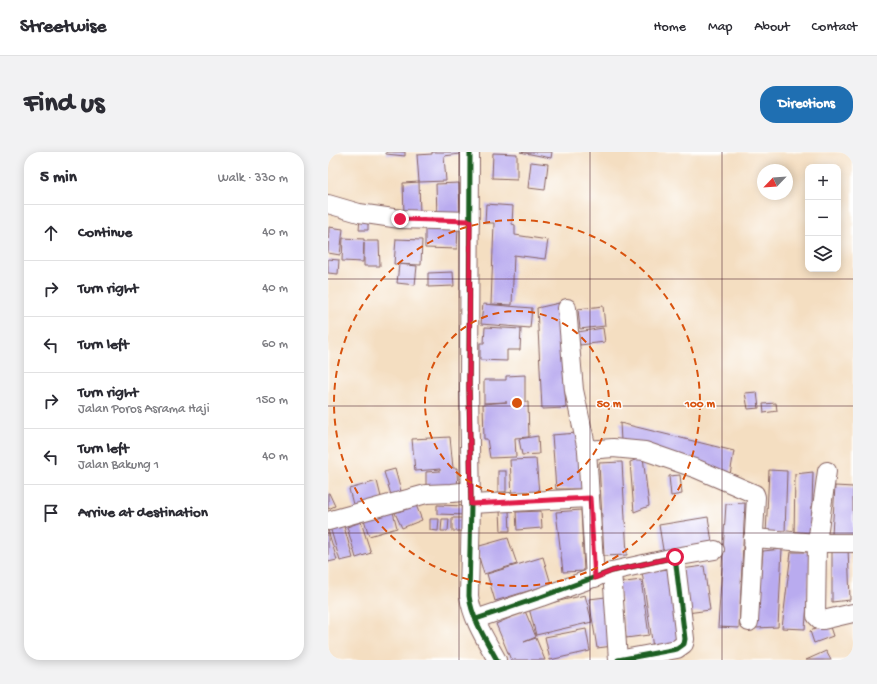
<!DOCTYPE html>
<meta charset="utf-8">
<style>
:root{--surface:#fff;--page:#f2f2f3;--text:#2b2b33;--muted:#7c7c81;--line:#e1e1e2;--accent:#1f6fb2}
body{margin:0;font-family:"Gochi Hand",sans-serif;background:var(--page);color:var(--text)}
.controls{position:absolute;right:12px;top:12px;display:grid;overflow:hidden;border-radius:8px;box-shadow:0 2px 10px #0003}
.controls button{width:36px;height:36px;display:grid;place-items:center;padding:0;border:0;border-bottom:1px solid var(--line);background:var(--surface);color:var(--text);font:20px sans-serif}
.compass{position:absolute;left:429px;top:12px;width:36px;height:36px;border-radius:50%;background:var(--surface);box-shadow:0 2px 10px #0003;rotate:245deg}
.stop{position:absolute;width:12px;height:12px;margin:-9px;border:3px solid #e11d48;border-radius:50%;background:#fff}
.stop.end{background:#e11d48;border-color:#fff;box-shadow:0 1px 4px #0008}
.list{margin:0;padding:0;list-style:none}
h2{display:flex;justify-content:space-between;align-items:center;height:52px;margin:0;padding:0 16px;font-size:17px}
h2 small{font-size:13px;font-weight:400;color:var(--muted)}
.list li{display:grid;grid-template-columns:26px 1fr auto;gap:12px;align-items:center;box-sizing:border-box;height:56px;padding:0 16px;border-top:1px solid var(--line)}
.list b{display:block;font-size:15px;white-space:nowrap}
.list p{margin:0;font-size:13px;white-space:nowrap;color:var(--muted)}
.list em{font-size:13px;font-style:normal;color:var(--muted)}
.icon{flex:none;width:22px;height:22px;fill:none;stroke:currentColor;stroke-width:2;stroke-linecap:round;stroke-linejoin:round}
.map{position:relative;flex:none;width:525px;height:508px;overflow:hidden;border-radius:16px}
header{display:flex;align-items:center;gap:24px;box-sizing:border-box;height:56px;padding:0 20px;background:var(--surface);border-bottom:1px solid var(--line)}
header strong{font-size:19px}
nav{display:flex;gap:22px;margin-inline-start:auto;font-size:14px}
.intro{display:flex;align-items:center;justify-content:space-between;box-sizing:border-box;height:96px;padding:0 24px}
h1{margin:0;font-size:28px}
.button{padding:10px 18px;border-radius:16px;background:var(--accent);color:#fff;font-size:14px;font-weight:700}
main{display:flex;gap:24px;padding:0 24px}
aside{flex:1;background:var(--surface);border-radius:16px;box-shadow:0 2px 10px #0003}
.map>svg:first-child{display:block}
.building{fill:#b9abef}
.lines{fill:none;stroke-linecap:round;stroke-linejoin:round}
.minor-casing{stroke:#866260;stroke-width:20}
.minor{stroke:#fff;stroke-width:18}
.cycleway-casing{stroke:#fff;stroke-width:8}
.cycleway{stroke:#1b5e20;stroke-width:5}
.route{stroke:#e11d48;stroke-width:5}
.grid{fill:none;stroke:#4a1f2b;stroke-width:1;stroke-opacity:0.55}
.ring{fill:none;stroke:#d8530f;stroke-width:2;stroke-dasharray:7 5}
.centre{fill:#d8530f;stroke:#fff;stroke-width:2}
.ring-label{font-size:12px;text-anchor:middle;font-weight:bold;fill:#d8530f;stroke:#fff;stroke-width:3;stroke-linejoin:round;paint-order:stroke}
</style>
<header>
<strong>Streetwise</strong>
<nav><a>Home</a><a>Map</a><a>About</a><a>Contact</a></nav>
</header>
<div class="intro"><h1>Find us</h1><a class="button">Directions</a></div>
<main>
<aside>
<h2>5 min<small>Walk · 330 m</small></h2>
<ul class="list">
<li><svg class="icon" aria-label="ahead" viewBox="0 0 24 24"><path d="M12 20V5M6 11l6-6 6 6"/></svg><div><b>Continue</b></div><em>40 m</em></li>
<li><svg class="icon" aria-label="right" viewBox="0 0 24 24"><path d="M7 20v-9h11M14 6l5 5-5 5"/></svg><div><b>Turn right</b></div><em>40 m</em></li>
<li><svg class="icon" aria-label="left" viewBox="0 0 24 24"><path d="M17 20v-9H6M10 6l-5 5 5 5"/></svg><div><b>Turn left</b></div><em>60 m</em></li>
<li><svg class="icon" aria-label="right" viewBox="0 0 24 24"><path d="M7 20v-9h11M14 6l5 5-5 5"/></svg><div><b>Turn right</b><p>Jalan Poros Asrama Haji</p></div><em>150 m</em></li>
<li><svg class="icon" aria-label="left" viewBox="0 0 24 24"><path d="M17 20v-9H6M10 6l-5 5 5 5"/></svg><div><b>Turn left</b><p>Jalan Bakung 1</p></div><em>40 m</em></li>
<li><svg class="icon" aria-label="arrive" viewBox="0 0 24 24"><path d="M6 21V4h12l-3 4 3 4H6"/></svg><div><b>Arrive at destination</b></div></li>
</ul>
</aside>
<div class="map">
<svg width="525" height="508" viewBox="0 0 525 508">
<rect width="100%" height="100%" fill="#fff"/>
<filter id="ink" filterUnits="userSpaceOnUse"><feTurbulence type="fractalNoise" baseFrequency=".025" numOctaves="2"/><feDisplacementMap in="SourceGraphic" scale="8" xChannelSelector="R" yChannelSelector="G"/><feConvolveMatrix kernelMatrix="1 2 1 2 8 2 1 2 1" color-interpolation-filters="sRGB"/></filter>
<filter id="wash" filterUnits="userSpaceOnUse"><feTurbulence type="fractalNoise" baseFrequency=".012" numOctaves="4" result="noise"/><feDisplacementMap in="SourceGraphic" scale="16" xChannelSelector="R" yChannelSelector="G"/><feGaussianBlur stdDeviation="0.9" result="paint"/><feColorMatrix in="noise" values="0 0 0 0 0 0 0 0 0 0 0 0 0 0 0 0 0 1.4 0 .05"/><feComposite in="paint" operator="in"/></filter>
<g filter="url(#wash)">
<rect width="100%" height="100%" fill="#f4dec1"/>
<g id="blocks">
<!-- building -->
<g class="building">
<path d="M 58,0 L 77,0 L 77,4 L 58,2 Z"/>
<path d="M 104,0 L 132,0 L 132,2 L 116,4 L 118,29 L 91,30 L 89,3 L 104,2 Z"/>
<path d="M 192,0 L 224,0 L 223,6 Z"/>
<path d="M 165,1 L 189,2 L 189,27 L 164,26 Z"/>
<path d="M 203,10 L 220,12 L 217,38 L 200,36 Z"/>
<path d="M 91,30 L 92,63 L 76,63 L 75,31 Z"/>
<path d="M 131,31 L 132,65 L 109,65 L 108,32 Z"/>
<path d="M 158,52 L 185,54 L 184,72 L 187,73 L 187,83 L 220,88 L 217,107 L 186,103 L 184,153 L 163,152 L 166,71 L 157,71 Z"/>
<path d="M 32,65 L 40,66 L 40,78 L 31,78 Z"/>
<path d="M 97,74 L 130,75 L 129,97 L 97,96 Z"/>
<path d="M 1,75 L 15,77 L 12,103 L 0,101 Z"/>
<path d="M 15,86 L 36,87 L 36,89 L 51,89 L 52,114 L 36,114 L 36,91 L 35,110 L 14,109 Z"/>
<path d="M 68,87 L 94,88 L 93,113 L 66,112 Z"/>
<path d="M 0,107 L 11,108 L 10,122 L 0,121 Z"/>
<path d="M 71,112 L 89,114 L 87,133 L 69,131 Z"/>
<path d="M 125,120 L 126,134 L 100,135 L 100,121 Z"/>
<path d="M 231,151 L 238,256 L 214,257 L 209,156 Z"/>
<path d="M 155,152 L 204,156 L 202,176 L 153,172 Z"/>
<path d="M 275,154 L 277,174 L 252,177 L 250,157 Z"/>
<path d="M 157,175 L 193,177 L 192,198 L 179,198 L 179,209 L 152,208 L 152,191 L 156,191 Z"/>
<path d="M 275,176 L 277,190 L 252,193 L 250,180 Z"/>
<path d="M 197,223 L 197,250 L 200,250 L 201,285 L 187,286 L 188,305 L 162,306 L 159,287 L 156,287 L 155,252 L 179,250 L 156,251 L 156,228 L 178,228 L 178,224 Z"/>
<path d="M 429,240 L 431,256 L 420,257 L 417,241 Z"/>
<path d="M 448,251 L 449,259 L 436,261 L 435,252 Z"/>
<path d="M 292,271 L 406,299 L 402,323 L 293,289 Z"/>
<path d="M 249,281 L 254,337 L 228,337 L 224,283 Z"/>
<path d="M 210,284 L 211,302 L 194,303 L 191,287 Z"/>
<path d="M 122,285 L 125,316 L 129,316 L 130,339 L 98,335 L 98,320 L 112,319 L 112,317 L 87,319 L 84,287 Z"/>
<path d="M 315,305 L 321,354 L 306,360 L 302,310 Z"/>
<path d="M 208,307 L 211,341 L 184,343 L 182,308 Z"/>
<path d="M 294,310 L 299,403 L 276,404 L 271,311 Z"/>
<path d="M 67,317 L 74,343 L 64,346 L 56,320 Z"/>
<path d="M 441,318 L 459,319 L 457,381 L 438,383 Z"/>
<rect x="170" y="319" width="8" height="21"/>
<path d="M 485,320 L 483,384 L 466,386 L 467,322 Z"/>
<path d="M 352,323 L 354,342 L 343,344 L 341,324 Z"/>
<path d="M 49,329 L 55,353 L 27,360 L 21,337 Z"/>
<path d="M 507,334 L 525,335 L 525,383 L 504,382 Z"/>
<path d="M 0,341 L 1,341 L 7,354 L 0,357 Z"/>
<path d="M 417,351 L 411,476 L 390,475 L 398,352 Z"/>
<path d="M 88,353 L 94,368 L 74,376 L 67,361 Z"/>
<path d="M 109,353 L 138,354 L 138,363 L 109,362 Z"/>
<path d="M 64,356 L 69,376 L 41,384 L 35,364 Z"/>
<path d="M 253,358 L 256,419 L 235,420 L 228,360 Z"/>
<path d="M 172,359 L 181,359 L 182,379 L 173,379 Z"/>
<path d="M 213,359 L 214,376 L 189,378 L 188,360 Z"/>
<path d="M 380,365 L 385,396 L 336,404 L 331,373 Z"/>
<rect x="124" y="366" width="11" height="13"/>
<path d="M 102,367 L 111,367 L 110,379 L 102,378 Z"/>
<path d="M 114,367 L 121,367 L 120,379 L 113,379 Z"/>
<path d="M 33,370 L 43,401 L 28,406 L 19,375 Z"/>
<path d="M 15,371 L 25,406 L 12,409 L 2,375 Z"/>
<path d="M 0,378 L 9,408 L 0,410 Z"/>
<path d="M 180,386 L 189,412 L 156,422 L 148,395 Z"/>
<path d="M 520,396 L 522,448 L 504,450 L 504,399 Z"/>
<path d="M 454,397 L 450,475 L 428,476 L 435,399 Z"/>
<path d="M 463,400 L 483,400 L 477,477 L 454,476 Z"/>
<path d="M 215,405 L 223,432 L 167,449 L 159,422 Z"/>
<path d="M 376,414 L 382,458 L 359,461 L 353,417 Z"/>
<path d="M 341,417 L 351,492 L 325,496 L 314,420 Z"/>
<path d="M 313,428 L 321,483 L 298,486 L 290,431 Z"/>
<path d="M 257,443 L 264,470 L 208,483 L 201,456 Z"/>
<path d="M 278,445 L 285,494 L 269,496 L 261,447 Z"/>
<path d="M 197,459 L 208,485 L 196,490 L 208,486 L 217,508 L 183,508 L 168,472 Z"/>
<path d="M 501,472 L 505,484 L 486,491 L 482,479 Z"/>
<path d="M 258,477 L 262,499 L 222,508 L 217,485 Z"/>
<path d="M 498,499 L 503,508 L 478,508 Z"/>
</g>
</g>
</g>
<g filter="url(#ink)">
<use href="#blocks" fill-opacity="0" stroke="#866260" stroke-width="1"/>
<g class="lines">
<defs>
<g id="minor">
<path d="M 142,0 L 141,236 L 143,352 L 141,444 C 144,467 158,488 169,508"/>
<path d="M 0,52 L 31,61 L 72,67 L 142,69"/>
<path d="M 239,156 L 246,238 L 259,298 L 267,426"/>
<path d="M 259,298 L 285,296 L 317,299 L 369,317 L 427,342 L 428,345 L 421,470"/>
<path d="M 499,319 L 489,391 L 488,464 L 492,468 L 495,468 L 525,461"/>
<path d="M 143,352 L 261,346"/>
<path d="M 0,369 L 98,342 L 124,341 L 143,339"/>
<path d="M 425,386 L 489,391 L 525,391"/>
<path d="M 347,405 L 387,398"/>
<path d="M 284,419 L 290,508"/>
<path d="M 148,467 L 213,445 L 284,419 L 347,405 L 357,487 L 356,492 L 349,497 L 290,508"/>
</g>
</defs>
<!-- minor casing -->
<use href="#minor" class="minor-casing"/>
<!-- minor -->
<use href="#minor" class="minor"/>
<defs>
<g id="cycleway">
<path d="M 142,0 L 141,236 L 143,352 L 141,444 C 144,467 158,488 169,508"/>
<path d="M 148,467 L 213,445 L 284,419 L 347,405 L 357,487 L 356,492 L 349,497 L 290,508"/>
</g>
</defs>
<!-- cycleway casing -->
<use href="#cycleway" class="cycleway-casing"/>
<!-- cycleway -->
<use href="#cycleway" class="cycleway"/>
</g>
</g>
<g class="lines" filter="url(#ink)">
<!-- route -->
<path class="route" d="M 72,67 L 142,69 L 141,236 L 143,352 L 262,346 L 267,426 L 284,419 L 347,405"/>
</g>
<!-- grid -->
<path class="grid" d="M 131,0 L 131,508M 262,0 L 262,508M 394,0 L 394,508M 0,127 L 525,127M 0,254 L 525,254M 0,381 L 525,381"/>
<!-- distance rings -->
<g class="ring">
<circle cx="189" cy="251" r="92"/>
<circle cx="189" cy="251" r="183"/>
</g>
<circle cx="189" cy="251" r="6" class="centre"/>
<g class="ring-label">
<text x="281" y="255">50 m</text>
<text x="372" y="255">100 m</text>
</g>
</svg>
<div class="controls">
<button>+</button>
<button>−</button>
<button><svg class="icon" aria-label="layers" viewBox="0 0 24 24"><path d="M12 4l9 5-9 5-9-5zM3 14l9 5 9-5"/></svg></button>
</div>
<svg class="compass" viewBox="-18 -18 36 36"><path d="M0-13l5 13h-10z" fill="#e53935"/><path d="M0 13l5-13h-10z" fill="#7c7c81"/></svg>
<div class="stop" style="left:347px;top:405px"></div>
<div class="stop end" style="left:72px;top:67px"></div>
</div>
</main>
